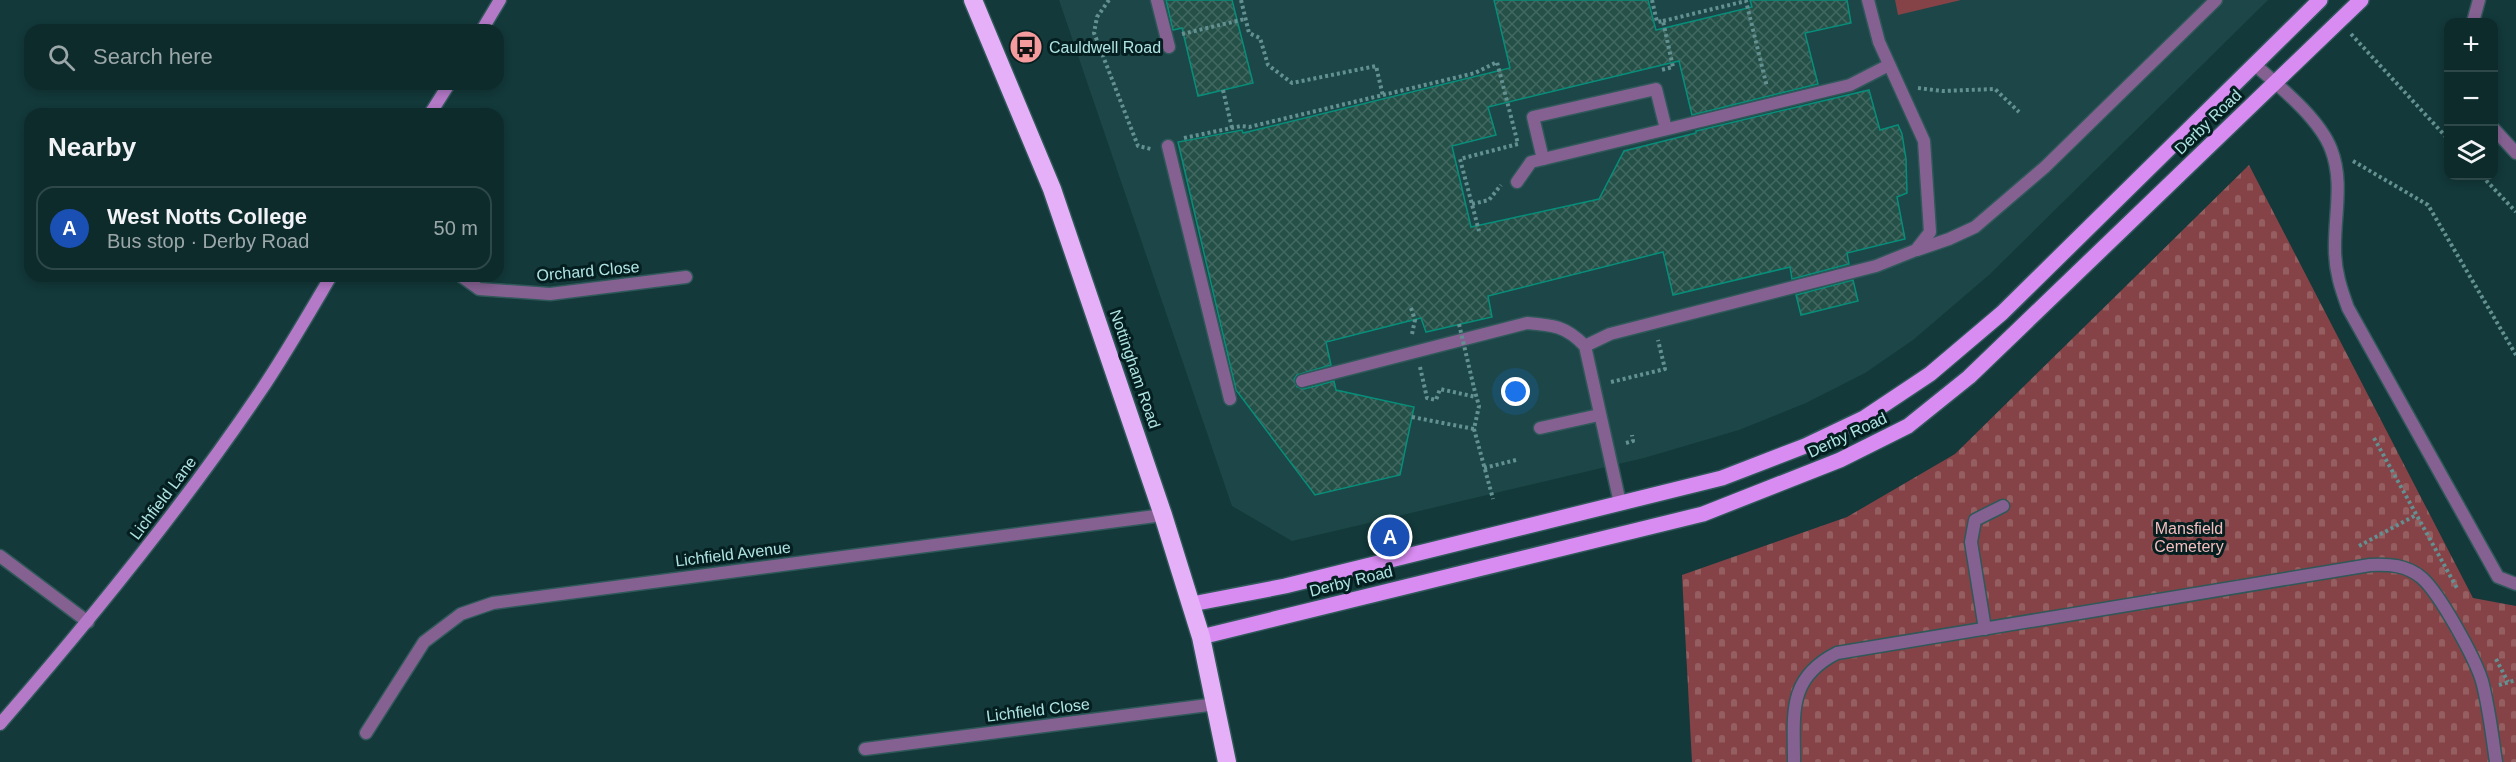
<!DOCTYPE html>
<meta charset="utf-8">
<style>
:root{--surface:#0e2b2c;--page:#1c3738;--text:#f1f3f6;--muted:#9ba7a9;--line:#2e4748;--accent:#f59b9e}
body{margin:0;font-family:Arial,sans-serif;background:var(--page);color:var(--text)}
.controls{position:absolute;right:18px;top:18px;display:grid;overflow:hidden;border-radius:12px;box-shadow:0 3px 9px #0003}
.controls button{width:54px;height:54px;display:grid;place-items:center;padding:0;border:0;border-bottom:2px solid var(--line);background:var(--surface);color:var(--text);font:30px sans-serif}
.you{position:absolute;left:1516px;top:392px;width:21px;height:21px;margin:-15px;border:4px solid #fff;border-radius:50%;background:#1a73e8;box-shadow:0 0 0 9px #1a73e833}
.badge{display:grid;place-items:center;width:39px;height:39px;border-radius:50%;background:var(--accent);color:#fff;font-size:20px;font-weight:700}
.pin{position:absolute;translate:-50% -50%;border:3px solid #fff;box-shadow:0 2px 6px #0006}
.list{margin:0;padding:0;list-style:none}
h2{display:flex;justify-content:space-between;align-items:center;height:78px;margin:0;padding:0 24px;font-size:26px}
h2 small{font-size:20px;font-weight:400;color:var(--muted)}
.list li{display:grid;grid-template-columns:39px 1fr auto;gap:18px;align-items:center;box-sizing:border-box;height:84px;margin:0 12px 12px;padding:0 12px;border:2px solid var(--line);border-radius:18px}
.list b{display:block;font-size:22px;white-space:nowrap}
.list p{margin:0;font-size:20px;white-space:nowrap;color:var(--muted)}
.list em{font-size:20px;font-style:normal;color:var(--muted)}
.icon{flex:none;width:33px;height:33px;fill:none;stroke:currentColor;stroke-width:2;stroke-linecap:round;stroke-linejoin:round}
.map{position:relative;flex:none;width:2516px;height:762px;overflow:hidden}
.search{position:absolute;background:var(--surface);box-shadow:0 3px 9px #0003;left:24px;top:24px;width:480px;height:66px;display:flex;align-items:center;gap:15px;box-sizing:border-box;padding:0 21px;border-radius:18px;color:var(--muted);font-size:22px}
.panel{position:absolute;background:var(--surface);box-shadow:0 3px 9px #0003;left:24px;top:108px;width:480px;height:174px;border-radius:18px}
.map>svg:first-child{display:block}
.built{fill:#1c4647}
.cemetery{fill:url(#cemetery-stones)}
.garden{fill:#864347}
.building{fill:url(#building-cross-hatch);stroke:#078e7a;stroke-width:1.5}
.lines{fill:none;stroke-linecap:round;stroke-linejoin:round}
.lane-casing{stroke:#2f5859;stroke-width:15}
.street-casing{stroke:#2f5859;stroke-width:15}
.secondary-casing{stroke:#2f5859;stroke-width:15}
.primary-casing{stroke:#2f5859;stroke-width:18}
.highway-casing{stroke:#2f5859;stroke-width:21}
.path{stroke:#639091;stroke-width:4;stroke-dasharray:3 3;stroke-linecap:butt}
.lane{stroke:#856191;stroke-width:12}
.street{stroke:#856191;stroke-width:12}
.secondary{stroke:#b479c7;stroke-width:12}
.primary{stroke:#d88bf1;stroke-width:15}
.highway{stroke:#e5b0f7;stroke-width:18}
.path-bridge{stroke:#639091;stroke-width:4;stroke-dasharray:3 3;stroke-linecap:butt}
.labels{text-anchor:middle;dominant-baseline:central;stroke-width:6;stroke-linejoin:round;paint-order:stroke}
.poi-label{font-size:16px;fill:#b0e4e4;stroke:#051e1f;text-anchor:start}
.street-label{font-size:16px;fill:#b0e4e4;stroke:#051e1f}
.park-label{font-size:16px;fill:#f5bebf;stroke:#051e1f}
</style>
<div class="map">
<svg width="2516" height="762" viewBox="0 0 2516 762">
<defs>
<pattern id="cemetery-stones" width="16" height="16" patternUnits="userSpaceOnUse" patternTransform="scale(1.5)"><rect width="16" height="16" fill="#864347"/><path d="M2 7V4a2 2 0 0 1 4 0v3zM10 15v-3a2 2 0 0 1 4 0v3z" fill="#955e61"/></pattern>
<pattern id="building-cross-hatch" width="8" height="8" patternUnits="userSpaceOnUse" patternTransform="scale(1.5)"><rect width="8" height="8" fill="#255047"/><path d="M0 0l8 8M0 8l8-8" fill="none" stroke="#426961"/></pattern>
</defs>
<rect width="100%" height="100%" fill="#13393a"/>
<!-- built -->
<path class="built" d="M 1059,0 L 2268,0 L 1989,275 L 1913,340 L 1865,373 L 1806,403 L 1739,430 L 1644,458 L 1292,541 L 1232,506 Z"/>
<!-- cemetery -->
<path class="cemetery" d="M 2249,165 L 2473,598 L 2516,606 L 2516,762 L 1692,762 L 1682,575 L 1847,517 L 1955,454 Z"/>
<!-- garden -->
<path class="garden" d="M 1895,0 L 1961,0 L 1898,15 Z"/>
<!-- building -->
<g class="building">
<path d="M 1166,0 L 1232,0 L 1253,83 L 1198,96 L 1182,28 L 1173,30 Z"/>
<path d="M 1494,0 L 1648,0 L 1656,30 L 1752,7 L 1750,0 L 1847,0 L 1851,23 L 1805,33 L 1818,84 L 1692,115 L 1679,61 L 1488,107 L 1496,135 L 1452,146 L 1471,227 L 1599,199 L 1624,151 L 1696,133 L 1696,131 L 1869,90 L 1880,130 L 1898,125 L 1902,134 L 1906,159 L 1907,193 L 1897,197 L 1905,239 L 1847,253 L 1849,264 L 1792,279 L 1790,267 L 1673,295 L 1663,252 L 1488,296 L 1492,317 L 1426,332 L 1421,318 L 1326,342 L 1331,365 L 1297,375 L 1294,379 L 1297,387 L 1304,389 L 1334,381 L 1336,390 L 1414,407 L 1400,475 L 1315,495 L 1236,390 L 1178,142 L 1242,130 L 1243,133 L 1510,68 Z"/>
<path d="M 1853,280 L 1858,301 L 1801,315 L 1796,295 Z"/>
</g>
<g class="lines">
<defs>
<g id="lane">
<path d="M 1157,0 L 1169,47"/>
<path d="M 2473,22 L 2479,0"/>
<path d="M 2254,64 C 2279,86 2319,118 2331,149 C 2344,182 2334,216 2335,250 C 2335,271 2341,289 2348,308 L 2498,577 L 2516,584"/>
<path d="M 2494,129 L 2516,153"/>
<path d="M 1168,146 L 1230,399"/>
<path d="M 1543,159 L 1533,117 L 1656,89 L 1666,129"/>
<path d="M 1517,182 L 1531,162 L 1850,85 L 1889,65"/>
<path d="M 1917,250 L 1949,239 L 1975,227 L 2045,167 L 2216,0"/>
<path d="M 1585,346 L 1610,334 L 1876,266 L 1916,250 L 1930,232 L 1924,141 L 1879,42 L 1868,0"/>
<path d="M 1302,381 L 1527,323 C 1553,325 1566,326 1585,346 L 1620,503"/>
<path d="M 1540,428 L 1599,415"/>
<path d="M 1985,629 L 1971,542 L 1975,520 L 2003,506"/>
<path d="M 1794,762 C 1794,714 1787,678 1837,653 L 2370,565 C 2389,564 2407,565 2422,578 C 2440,594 2475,658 2482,681 C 2489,707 2492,735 2496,762"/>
</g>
<g id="street">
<path d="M 461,276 L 479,289 L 550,294 L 686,277"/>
<path d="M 0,556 L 88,622"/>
<path d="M 366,733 L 424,642 L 461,614 L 493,603 L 1163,515"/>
<path d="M 865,749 L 1216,704"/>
</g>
<g id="secondary">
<path d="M 482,30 L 500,0"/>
<path d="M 430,114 L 449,84"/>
<path d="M 0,724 C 92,618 181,509 260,392 C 285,355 308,315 331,276"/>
</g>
<g id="primary">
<path d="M 1192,604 L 1285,586 L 1722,478 L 1805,446 L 1864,418 L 1930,374 L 2002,313 L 2320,0"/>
<path d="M 1201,637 L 1703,514 L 1840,460 L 1908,426 L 1969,377 L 2361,0"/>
</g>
<path id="highway" d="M 973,0 L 1052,189 L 1163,515 L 1201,637 L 1227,762"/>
</defs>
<!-- lane casing -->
<use href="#lane" class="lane-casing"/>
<!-- street casing -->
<use href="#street" class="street-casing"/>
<!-- secondary casing -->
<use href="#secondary" class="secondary-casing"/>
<!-- primary casing -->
<use href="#primary" class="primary-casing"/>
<!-- highway casing -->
<use href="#highway" class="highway-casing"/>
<!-- path -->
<g class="path">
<path d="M 1109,0 L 1097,17 L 1094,33 L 1138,146 L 1151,149"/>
<path d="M 1241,0 L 1249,33 L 1260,38 L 1268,65 L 1292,83 L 1376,66 L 1383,96"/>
<path d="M 1652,0 L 1657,22 L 1663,21 L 1673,67 L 1661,70"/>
<path d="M 1663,21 L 1746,1 L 1767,87"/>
<path d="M 1182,34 L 1245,19"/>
<path d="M 2351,34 L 2448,139"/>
<path d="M 1918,88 L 1942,91 L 1995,89 L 2019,112"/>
<path d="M 1223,90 L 1232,128"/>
<path d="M 1184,138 L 1241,126 L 1249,127 L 1475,73 L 1497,62 L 1518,144 L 1460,159 L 1479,231"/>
<path d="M 2353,161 L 2428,205 L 2516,355"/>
<path d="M 2482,176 L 2516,212"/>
<path d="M 1472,204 L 1489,200 L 1501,185"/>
<path d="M 1411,308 L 1415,320 L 1412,334"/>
<path d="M 1420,367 L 1427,398 L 1436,400 L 1440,389 L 1476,397"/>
<path d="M 1611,382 L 1665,369 L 1658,340"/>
<path d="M 1474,388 L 1479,406 L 1474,429 L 1493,499"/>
<path d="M 1412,417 L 1474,429"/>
<path d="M 2374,438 L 2458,590"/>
<path d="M 1626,443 L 1633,441 L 1632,435"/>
<path d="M 1484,468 L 1516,460"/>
<path d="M 2359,546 L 2416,515"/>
<path d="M 2496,659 L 2508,682"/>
<path d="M 2499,685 L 2516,680"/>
</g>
<!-- lane -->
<use href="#lane" class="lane"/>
<!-- street -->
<use href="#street" class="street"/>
<!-- secondary -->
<use href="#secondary" class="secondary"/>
<!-- primary -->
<use href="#primary" class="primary"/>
<!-- highway -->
<use href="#highway" class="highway"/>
<!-- path-bridge -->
<path class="path-bridge" d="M 1459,324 L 1474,388"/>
</g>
<!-- icons -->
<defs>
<symbol id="bus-disc" viewBox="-11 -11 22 22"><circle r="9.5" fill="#f59b9e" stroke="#051e1f"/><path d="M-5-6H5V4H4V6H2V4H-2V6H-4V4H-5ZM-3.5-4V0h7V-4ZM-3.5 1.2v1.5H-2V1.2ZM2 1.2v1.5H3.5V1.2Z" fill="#111"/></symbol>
</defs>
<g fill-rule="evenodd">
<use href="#bus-disc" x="1007" y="28" width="38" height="38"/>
</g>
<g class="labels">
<!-- poi labels -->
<g class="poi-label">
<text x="1049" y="47">Cauldwell Road</text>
</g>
<!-- street labels -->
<g class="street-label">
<text transform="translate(2208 122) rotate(-44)">Derby Road</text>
<text transform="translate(588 271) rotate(-5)">Orchard Close</text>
<text transform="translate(1135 369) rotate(71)">Nottingham Road</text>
<text transform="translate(1847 435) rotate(-25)">Derby Road</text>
<text transform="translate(163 498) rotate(-53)">Lichfield Lane</text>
<text transform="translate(733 554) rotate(-7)">Lichfield Avenue</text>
<text transform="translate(1351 581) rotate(-14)">Derby Road</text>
<text transform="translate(1038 710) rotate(-7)">Lichfield Close</text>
</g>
<!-- park labels -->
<g class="park-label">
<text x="2189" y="528">Mansfield<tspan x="2189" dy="18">Cemetery</tspan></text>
</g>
</g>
</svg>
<div class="controls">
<button>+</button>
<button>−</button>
<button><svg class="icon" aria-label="layers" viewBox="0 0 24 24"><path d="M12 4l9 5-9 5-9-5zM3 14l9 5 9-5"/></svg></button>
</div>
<div class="you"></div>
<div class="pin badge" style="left:1390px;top:537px;background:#1a4fb4">A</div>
<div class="search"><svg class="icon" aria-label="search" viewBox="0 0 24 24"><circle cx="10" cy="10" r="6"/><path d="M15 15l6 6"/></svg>Search here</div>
<section class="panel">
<h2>Nearby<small></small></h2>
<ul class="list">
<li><span class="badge" style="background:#1a4fb4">A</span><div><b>West Notts College</b><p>Bus stop · Derby Road</p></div><em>50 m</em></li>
</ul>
</section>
</div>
